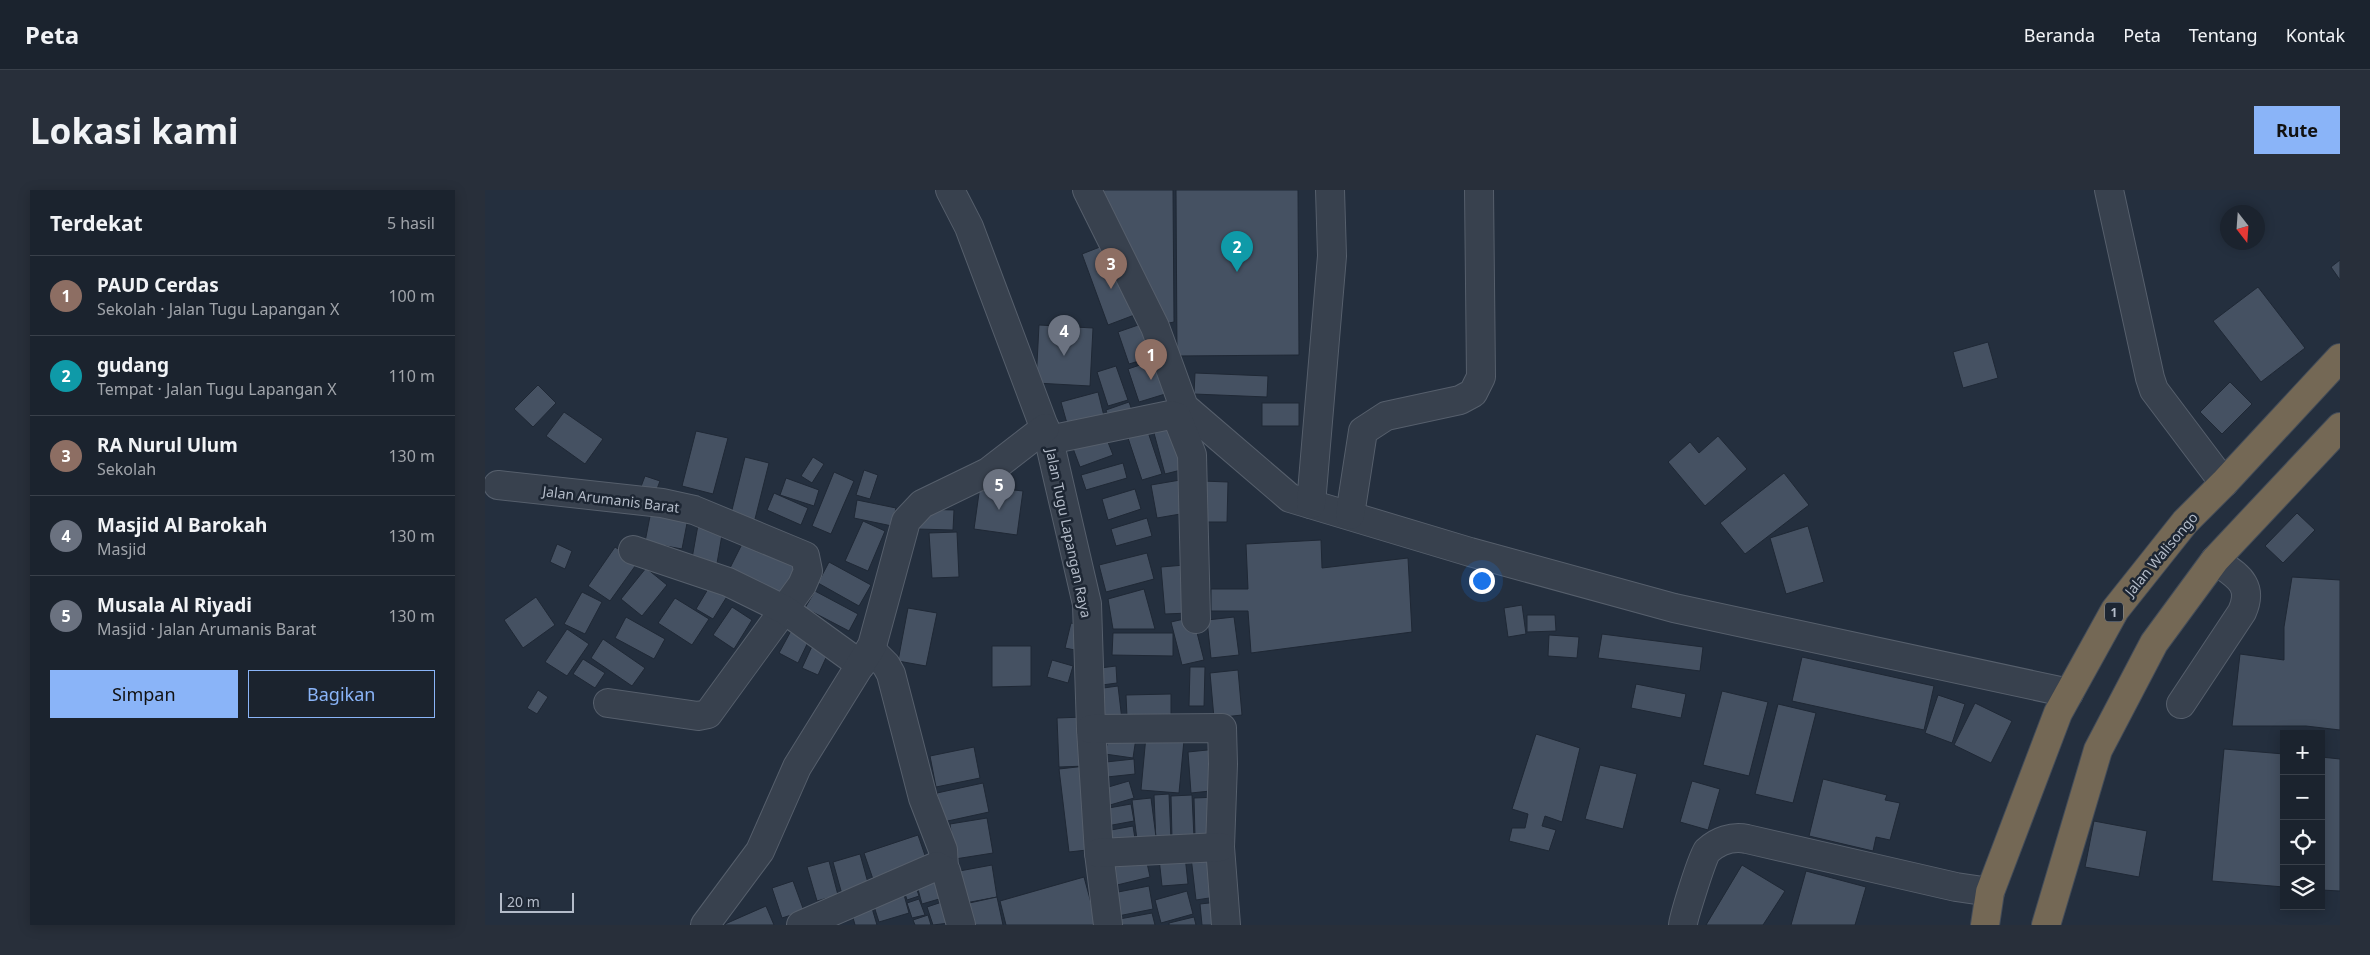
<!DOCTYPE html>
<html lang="id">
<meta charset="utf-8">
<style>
:root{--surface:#1b232e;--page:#282f3a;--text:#f1f3f6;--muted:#a0a4aa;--line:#39404a;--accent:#8ab4f8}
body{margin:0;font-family:"Noto Sans",sans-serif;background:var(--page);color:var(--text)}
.controls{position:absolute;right:15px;bottom:15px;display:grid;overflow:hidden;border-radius:0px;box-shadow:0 2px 12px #0003}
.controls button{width:45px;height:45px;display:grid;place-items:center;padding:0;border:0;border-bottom:1px solid var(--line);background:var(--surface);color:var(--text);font:25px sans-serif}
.compass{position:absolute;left:1735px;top:15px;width:45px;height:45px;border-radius:50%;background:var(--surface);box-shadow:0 2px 12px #0003;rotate:163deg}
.scale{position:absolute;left:15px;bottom:12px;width:74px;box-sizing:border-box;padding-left:5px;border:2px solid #b4bcc9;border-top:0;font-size:14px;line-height:18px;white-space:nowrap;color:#b4bcc9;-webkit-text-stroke:4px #1d2633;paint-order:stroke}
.you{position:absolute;left:996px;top:390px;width:18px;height:18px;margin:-12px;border:4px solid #fff;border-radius:50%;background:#1a73e8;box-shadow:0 0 0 8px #1a73e833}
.badge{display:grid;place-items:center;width:32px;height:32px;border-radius:50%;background:var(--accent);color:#fff;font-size:16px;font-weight:700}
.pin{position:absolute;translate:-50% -41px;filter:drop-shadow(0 1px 2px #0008)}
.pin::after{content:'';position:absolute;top:26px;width:18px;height:15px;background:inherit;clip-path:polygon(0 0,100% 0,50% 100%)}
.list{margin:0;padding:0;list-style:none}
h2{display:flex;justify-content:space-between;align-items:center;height:65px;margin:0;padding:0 20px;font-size:21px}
h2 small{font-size:16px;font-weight:400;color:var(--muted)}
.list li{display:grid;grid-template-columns:32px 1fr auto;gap:15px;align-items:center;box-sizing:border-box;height:80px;padding:0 20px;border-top:1px solid var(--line)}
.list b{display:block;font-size:19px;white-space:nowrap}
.list p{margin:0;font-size:16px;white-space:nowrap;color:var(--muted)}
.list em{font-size:16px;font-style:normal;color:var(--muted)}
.actions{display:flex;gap:10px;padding:15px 20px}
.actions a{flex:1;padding:11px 0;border:1px solid var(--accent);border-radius:0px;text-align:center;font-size:18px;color:var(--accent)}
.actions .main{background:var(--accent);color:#111}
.icon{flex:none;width:28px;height:28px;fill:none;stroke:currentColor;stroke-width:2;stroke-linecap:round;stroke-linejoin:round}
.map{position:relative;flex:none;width:1855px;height:735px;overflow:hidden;border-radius:0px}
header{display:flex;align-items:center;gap:30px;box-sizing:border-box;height:70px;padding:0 25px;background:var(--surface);border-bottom:1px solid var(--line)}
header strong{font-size:24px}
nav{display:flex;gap:28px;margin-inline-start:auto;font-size:18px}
.intro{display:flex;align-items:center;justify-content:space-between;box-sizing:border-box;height:120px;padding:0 30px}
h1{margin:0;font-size:35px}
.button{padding:12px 22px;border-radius:0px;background:var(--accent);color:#111;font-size:18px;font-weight:700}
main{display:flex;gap:30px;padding:0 30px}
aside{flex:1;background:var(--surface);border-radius:0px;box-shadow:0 2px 12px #0003}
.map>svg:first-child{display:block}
.building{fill:#455162;stroke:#1f2835}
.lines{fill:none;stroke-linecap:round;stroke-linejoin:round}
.minor-casing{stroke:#565f6c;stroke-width:30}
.highway-casing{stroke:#434c59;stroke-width:30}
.minor{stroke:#38414e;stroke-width:28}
.highway{stroke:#746855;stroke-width:28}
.labels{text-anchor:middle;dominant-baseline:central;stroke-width:5;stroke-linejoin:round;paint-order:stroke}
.shield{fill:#1d2633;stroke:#878f9c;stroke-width:1}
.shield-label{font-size:12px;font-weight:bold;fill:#b4bcc9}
.street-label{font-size:14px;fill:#b4bcc9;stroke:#1d2633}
</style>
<header>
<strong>Peta</strong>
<nav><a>Beranda</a><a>Peta</a><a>Tentang</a><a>Kontak</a></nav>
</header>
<div class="intro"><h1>Lokasi kami</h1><a class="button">Rute</a></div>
<main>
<aside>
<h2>Terdekat<small>5 hasil</small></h2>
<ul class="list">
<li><span class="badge" style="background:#8d6e63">1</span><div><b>PAUD Cerdas</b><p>Sekolah · Jalan Tugu Lapangan X</p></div><em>100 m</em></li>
<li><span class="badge" style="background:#0f9aa8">2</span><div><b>gudang</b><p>Tempat · Jalan Tugu Lapangan X</p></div><em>110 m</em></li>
<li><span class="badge" style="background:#8d6e63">3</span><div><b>RA Nurul Ulum</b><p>Sekolah</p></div><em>130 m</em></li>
<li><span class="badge" style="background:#6b7280">4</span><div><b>Masjid Al Barokah</b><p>Masjid</p></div><em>130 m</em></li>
<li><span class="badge" style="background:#6b7280">5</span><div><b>Musala Al Riyadi</b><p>Masjid · Jalan Arumanis Barat</p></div><em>130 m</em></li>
</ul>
<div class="actions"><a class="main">Simpan</a><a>Bagikan</a></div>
</aside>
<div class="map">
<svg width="1855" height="735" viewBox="0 0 1855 735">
<rect width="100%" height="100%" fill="#242f3e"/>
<!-- building -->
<g class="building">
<path d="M 613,0 L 688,0 L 689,132 L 679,134 Z"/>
<path d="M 691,0 L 813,0 L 814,165 L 692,166 Z"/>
<path d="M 620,55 L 652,124 L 623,135 L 597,64 Z"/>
<path d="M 1855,70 L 1855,90 L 1846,77 Z"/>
<path d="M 1773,97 L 1820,158 L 1776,192 L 1728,131 Z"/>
<path d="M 659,133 L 670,166 L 644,174 L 633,142 Z"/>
<path d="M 554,135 L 608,138 L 605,196 L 551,193 Z"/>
<path d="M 1503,152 L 1513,188 L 1478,198 L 1468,162 Z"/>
<path d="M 679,167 L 690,201 L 654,212 L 643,179 Z"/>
<path d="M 631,176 L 643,210 L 623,216 L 612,182 Z"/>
<path d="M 710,183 L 783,186 L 782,207 L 709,204 Z"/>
<path d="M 1745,192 L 1767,214 L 1737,244 L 1715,222 Z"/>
<path d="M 53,195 L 71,213 L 48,237 L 29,219 Z"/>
<path d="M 613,202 L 619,226 L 583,237 L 576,212 Z"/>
<path d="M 644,212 L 648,223 L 624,231 L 621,220 Z"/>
<rect x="777" y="213" width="37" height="23"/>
<path d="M 79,222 L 118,249 L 100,274 L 61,246 Z"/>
<path d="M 693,236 L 704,278 L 680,284 L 669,243 Z"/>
<path d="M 211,241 L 243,248 L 228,304 L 197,296 Z"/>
<path d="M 619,242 L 628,265 L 595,277 L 586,253 Z"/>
<path d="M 663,242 L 677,284 L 657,290 L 643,248 Z"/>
<path d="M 1233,246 L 1262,279 L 1220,316 L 1183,272 L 1205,252 L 1214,263 Z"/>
<path d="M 260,267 L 284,273 L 269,333 L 245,328 Z"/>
<path d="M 328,267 L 339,274 L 327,293 L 316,286 Z"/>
<path d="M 638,273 L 642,288 L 601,300 L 596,285 Z"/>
<path d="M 379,280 L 393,285 L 385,309 L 371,305 Z"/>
<path d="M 349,282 L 369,291 L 346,344 L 327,336 Z"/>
<path d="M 1299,283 L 1324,315 L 1260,364 L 1235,333 Z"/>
<path d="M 160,286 L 175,291 L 169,307 L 154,302 Z"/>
<path d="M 301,288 L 334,300 L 329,316 L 295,305 Z"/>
<path d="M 701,289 L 707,322 L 672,328 L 666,295 Z"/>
<path d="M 717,291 L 743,292 L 742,332 L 717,332 Z"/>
<path d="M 495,296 L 538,301 L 532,345 L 489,339 Z"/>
<path d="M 650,299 L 656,319 L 623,330 L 617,309 Z"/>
<path d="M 289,303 L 323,318 L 316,335 L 282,320 Z"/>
<path d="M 372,310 L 411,318 L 407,336 L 369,328 Z"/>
<path d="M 167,316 L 204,323 L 197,359 L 160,352 Z"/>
<path d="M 433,319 L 469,320 L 468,340 L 432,339 Z"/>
<path d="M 1812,323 L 1830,340 L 1798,373 L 1780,356 Z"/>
<path d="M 662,328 L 667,346 L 631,356 L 626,339 Z"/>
<path d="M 378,331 L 400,341 L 383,381 L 360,371 Z"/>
<path d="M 213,335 L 238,339 L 231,379 L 206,374 Z"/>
<path d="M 1323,336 L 1339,392 L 1301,404 L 1285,348 Z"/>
<path d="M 472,342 L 474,387 L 447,388 L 444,343 Z"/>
<path d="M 262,344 L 315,371 L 297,407 L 244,380 Z"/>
<path d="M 836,350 L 837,378 L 923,368 L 927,442 L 766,463 L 763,421 L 726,421 L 726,399 L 763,399 L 761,354 Z"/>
<path d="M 72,354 L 87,361 L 80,379 L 65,372 Z"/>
<path d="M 130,357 L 153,372 L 125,411 L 103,396 Z"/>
<path d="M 662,363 L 669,389 L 621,402 L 614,375 Z"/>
<path d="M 344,372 L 386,395 L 374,416 L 333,393 Z"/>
<path d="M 700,375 L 704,423 L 680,424 L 676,377 Z"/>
<path d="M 161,378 L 182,395 L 157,426 L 136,409 Z"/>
<path d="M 1807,387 L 1855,390 L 1855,540 L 1821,536 L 1747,536 L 1755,464 L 1799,470 L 1799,437 Z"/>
<path d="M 229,389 L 246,400 L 228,429 L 211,419 Z"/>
<path d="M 659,399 L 670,439 L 628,439 L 623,409 Z"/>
<path d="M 330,401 L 373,424 L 364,441 L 320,418 Z"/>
<path d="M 97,402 L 117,412 L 100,444 L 79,434 Z"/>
<path d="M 51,407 L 70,435 L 38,458 L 19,430 Z"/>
<path d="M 190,408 L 224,429 L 207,455 L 173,433 Z"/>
<path d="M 1037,415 L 1041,444 L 1023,447 L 1019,418 Z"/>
<path d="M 247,417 L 267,430 L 249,459 L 228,445 Z"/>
<path d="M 423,418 L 452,423 L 441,476 L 413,471 Z"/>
<path d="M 1042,425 L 1070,425 L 1071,441 L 1042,442 Z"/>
<path d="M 141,427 L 180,449 L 169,469 L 130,448 Z"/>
<path d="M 708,427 L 719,470 L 697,475 L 686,432 Z"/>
<path d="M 749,427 L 754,465 L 726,468 L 722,430 Z"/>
<path d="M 586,433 L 601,437 L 595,461 L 580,458 Z"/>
<path d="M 82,439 L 104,454 L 82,486 L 60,472 Z"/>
<path d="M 307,439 L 325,448 L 313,473 L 294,463 Z"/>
<path d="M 628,443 L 688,443 L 688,466 L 627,465 Z"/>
<path d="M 1117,444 L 1218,457 L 1215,481 L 1113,468 Z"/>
<path d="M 1064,445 L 1094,447 L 1092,468 L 1063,466 Z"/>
<path d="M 118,449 L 160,478 L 147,496 L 106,468 Z"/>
<path d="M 329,452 L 345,459 L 333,485 L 317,478 Z"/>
<path d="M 507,456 L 546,456 L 546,496 L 507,497 Z"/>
<path d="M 1317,467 L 1449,496 L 1439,540 L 1307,511 Z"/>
<path d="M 98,469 L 120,483 L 110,498 L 88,484 Z"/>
<path d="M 567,470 L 588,476 L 583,493 L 562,487 Z"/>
<path d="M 631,476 L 632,493 L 617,495 L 615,478 Z"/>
<path d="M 705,477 L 720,477 L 719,516 L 704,516 Z"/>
<path d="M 753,480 L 757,525 L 729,528 L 725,483 Z"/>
<path d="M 1151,494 L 1201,504 L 1196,528 L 1146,518 Z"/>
<path d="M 633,496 L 637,530 L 616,533 L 611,499 Z"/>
<path d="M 53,500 L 63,507 L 52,524 L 42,518 Z"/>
<path d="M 1237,501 L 1283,512 L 1264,586 L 1218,575 Z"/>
<path d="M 686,504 L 686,526 L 642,527 L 641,505 Z"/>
<path d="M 1453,505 L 1480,514 L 1467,553 L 1440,543 Z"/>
<path d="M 1490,513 L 1527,531 L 1506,573 L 1469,555 Z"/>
<path d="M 1293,514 L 1331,523 L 1308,613 L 1270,604 Z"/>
<path d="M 599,527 L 601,576 L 574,577 L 572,528 Z"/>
<path d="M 624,544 L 651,548 L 648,568 L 620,564 Z"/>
<path d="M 1051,544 L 1095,558 L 1077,632 L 1060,626 L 1057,636 L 1071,640 L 1064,661 L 1024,651 L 1027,638 L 1040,638 L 1043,624 L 1027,619 Z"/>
<path d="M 661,546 L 699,550 L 694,603 L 656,600 Z"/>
<path d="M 489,557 L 495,588 L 451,597 L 445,566 Z"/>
<path d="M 732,559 L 735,600 L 706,603 L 703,562 Z"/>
<path d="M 1739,559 L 1799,564 L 1799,697 L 1727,691 Z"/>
<path d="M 1836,567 L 1855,569 L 1855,701 L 1836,700 Z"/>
<path d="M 649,569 L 650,584 L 622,587 L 621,572 Z"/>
<path d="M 1115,575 L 1152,584 L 1138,639 L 1100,629 Z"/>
<path d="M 601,576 L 611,659 L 584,662 L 574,579 Z"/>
<path d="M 1338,589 L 1402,605 L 1400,610 L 1415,613 L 1405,650 L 1391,647 L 1388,661 L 1324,646 Z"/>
<path d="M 644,591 L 649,608 L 625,615 L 620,598 Z"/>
<path d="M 1207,591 L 1235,599 L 1223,640 L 1195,632 Z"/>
<path d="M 498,593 L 504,622 L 458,632 L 452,603 Z"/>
<path d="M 684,604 L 686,651 L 671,653 L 669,605 Z"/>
<path d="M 707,605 L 709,648 L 687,649 L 686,606 Z"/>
<path d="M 733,607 L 734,646 L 710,646 L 709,608 Z"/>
<path d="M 666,608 L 671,647 L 652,650 L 647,610 Z"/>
<path d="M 646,614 L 649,631 L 622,636 L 618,619 Z"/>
<path d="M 502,628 L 508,663 L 470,669 L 465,634 Z"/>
<path d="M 1609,631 L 1662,641 L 1654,687 L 1600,677 Z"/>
<path d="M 648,636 L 651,655 L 618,660 L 615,642 Z"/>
<path d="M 433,645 L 444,677 L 390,695 L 379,663 Z"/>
<path d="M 375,664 L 385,700 L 358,708 L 348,672 Z"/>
<path d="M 725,664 L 731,707 L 711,710 L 706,667 Z"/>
<path d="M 700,666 L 703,694 L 677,696 L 674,668 Z"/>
<path d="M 661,668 L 665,687 L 628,696 L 623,677 Z"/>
<path d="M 344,671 L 353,705 L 332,711 L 322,677 Z"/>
<path d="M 507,675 L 512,707 L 475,714 L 469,682 Z"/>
<path d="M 1257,675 L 1300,701 L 1278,735 L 1221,735 Z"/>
<path d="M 1321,681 L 1381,697 L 1370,735 L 1306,735 Z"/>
<path d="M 455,685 L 461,707 L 437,714 L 431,692 Z"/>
<path d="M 599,687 L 612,735 L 521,735 L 515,711 Z"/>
<path d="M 308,691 L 319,721 L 297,728 L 287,698 Z"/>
<path d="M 430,694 L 434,706 L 422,710 L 418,697 Z"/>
<path d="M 664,696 L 668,719 L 633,726 L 628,703 Z"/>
<path d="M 418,701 L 424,723 L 394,732 L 387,710 Z"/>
<path d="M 702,701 L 708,724 L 676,733 L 670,710 Z"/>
<path d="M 512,707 L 518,735 L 479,735 L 475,715 Z"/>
<path d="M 434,709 L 440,725 L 427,728 L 422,713 Z"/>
<path d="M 457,712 L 464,733 L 448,735 L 442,717 Z"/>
<path d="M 733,712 L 736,735 L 717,735 L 715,714 Z"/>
<path d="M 281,716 L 289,735 L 240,735 L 240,734 Z"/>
<path d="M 387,718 L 392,735 L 370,735 L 367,724 Z"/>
<path d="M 667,723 L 670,735 L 630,735 L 629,730 Z"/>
<path d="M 443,725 L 446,735 L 430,735 L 428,730 Z"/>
<path d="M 709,727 L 711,735 L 684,735 L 684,733 Z"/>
</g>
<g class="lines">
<defs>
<g id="minor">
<path d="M 465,0 L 484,37 L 564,250 L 602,414 L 606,539 L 614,663 L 623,735"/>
<path d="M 602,0 L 670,137 L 699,217 L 805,308 L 985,362 L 1189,418 L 1584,503"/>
<path d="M 1624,0 L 1665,188 L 1669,200 L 1739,293"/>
<path d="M 564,250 L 685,225 L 692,227 L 707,265 L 711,429"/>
<path d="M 13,295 L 177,313 L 209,320 L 320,366 L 323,381 L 317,395 L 223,524 L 213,526 L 123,513"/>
<path d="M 826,314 L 847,66 L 845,0"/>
<path d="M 865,325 L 878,241 L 901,226 L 975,210 L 988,203 L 996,187 L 994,0"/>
<path d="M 148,360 L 243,392 L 300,420 L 376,475"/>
<path d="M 385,459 L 401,475 L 406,484 L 438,608 L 458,660 L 459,678"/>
<path d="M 1696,514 L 1757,422 C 1770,393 1750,385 1730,370"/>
<path d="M 606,539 L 737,538 L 738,574 L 735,657 L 741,735"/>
<path d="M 614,663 L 735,657"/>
<path d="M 220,735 L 275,661 L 312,577 L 387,456 L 421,331 L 437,314 L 503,282 L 560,238"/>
<path d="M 316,735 L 452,676 L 461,681 L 476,735"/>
<path d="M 1198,735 C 1198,729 1218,665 1222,661 C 1233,651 1247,646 1262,649 L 1471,697 L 1505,702"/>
</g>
<g id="highway">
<path d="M 1500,735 L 1505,702 L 1573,523 L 1630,420 L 1700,332 L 1739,293 L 1855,168"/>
<path d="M 1561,735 L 1613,560 L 1669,453 L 1730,370 L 1855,237"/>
</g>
</defs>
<!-- minor casing -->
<use href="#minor" class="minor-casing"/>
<!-- highway casing -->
<use href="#highway" class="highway-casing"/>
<!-- minor -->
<use href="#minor" class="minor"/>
<!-- highway -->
<use href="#highway" class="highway"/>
</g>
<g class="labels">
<!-- shield labels -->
<rect class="shield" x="1620" y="412.5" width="18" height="19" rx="4"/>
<g class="shield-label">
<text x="1629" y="422">1</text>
</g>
<!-- street labels -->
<g class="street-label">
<text transform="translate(126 309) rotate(7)">Jalan Arumanis Barat</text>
<text transform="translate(584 343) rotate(78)">Jalan Tugu Lapangan Raya</text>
<text transform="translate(1676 364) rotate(-50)">Jalan Walisongo</text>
</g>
</g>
</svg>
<div class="controls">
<button>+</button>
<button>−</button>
<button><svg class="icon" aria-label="locate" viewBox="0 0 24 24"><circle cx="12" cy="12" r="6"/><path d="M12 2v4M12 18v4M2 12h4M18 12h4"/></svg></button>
<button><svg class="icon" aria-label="layers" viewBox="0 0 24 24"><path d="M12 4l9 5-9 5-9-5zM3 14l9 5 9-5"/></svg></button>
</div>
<svg class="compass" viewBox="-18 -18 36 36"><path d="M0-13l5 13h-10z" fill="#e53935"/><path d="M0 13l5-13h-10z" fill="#a0a4aa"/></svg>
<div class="scale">20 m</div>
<div class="you"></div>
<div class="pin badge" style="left:666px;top:190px;background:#8d6e63">1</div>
<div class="pin badge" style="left:752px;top:82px;background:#0f9aa8">2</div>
<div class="pin badge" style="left:626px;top:99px;background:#8d6e63">3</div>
<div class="pin badge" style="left:579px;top:166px;background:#6b7280">4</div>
<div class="pin badge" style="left:514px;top:320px;background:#6b7280">5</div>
</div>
</main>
